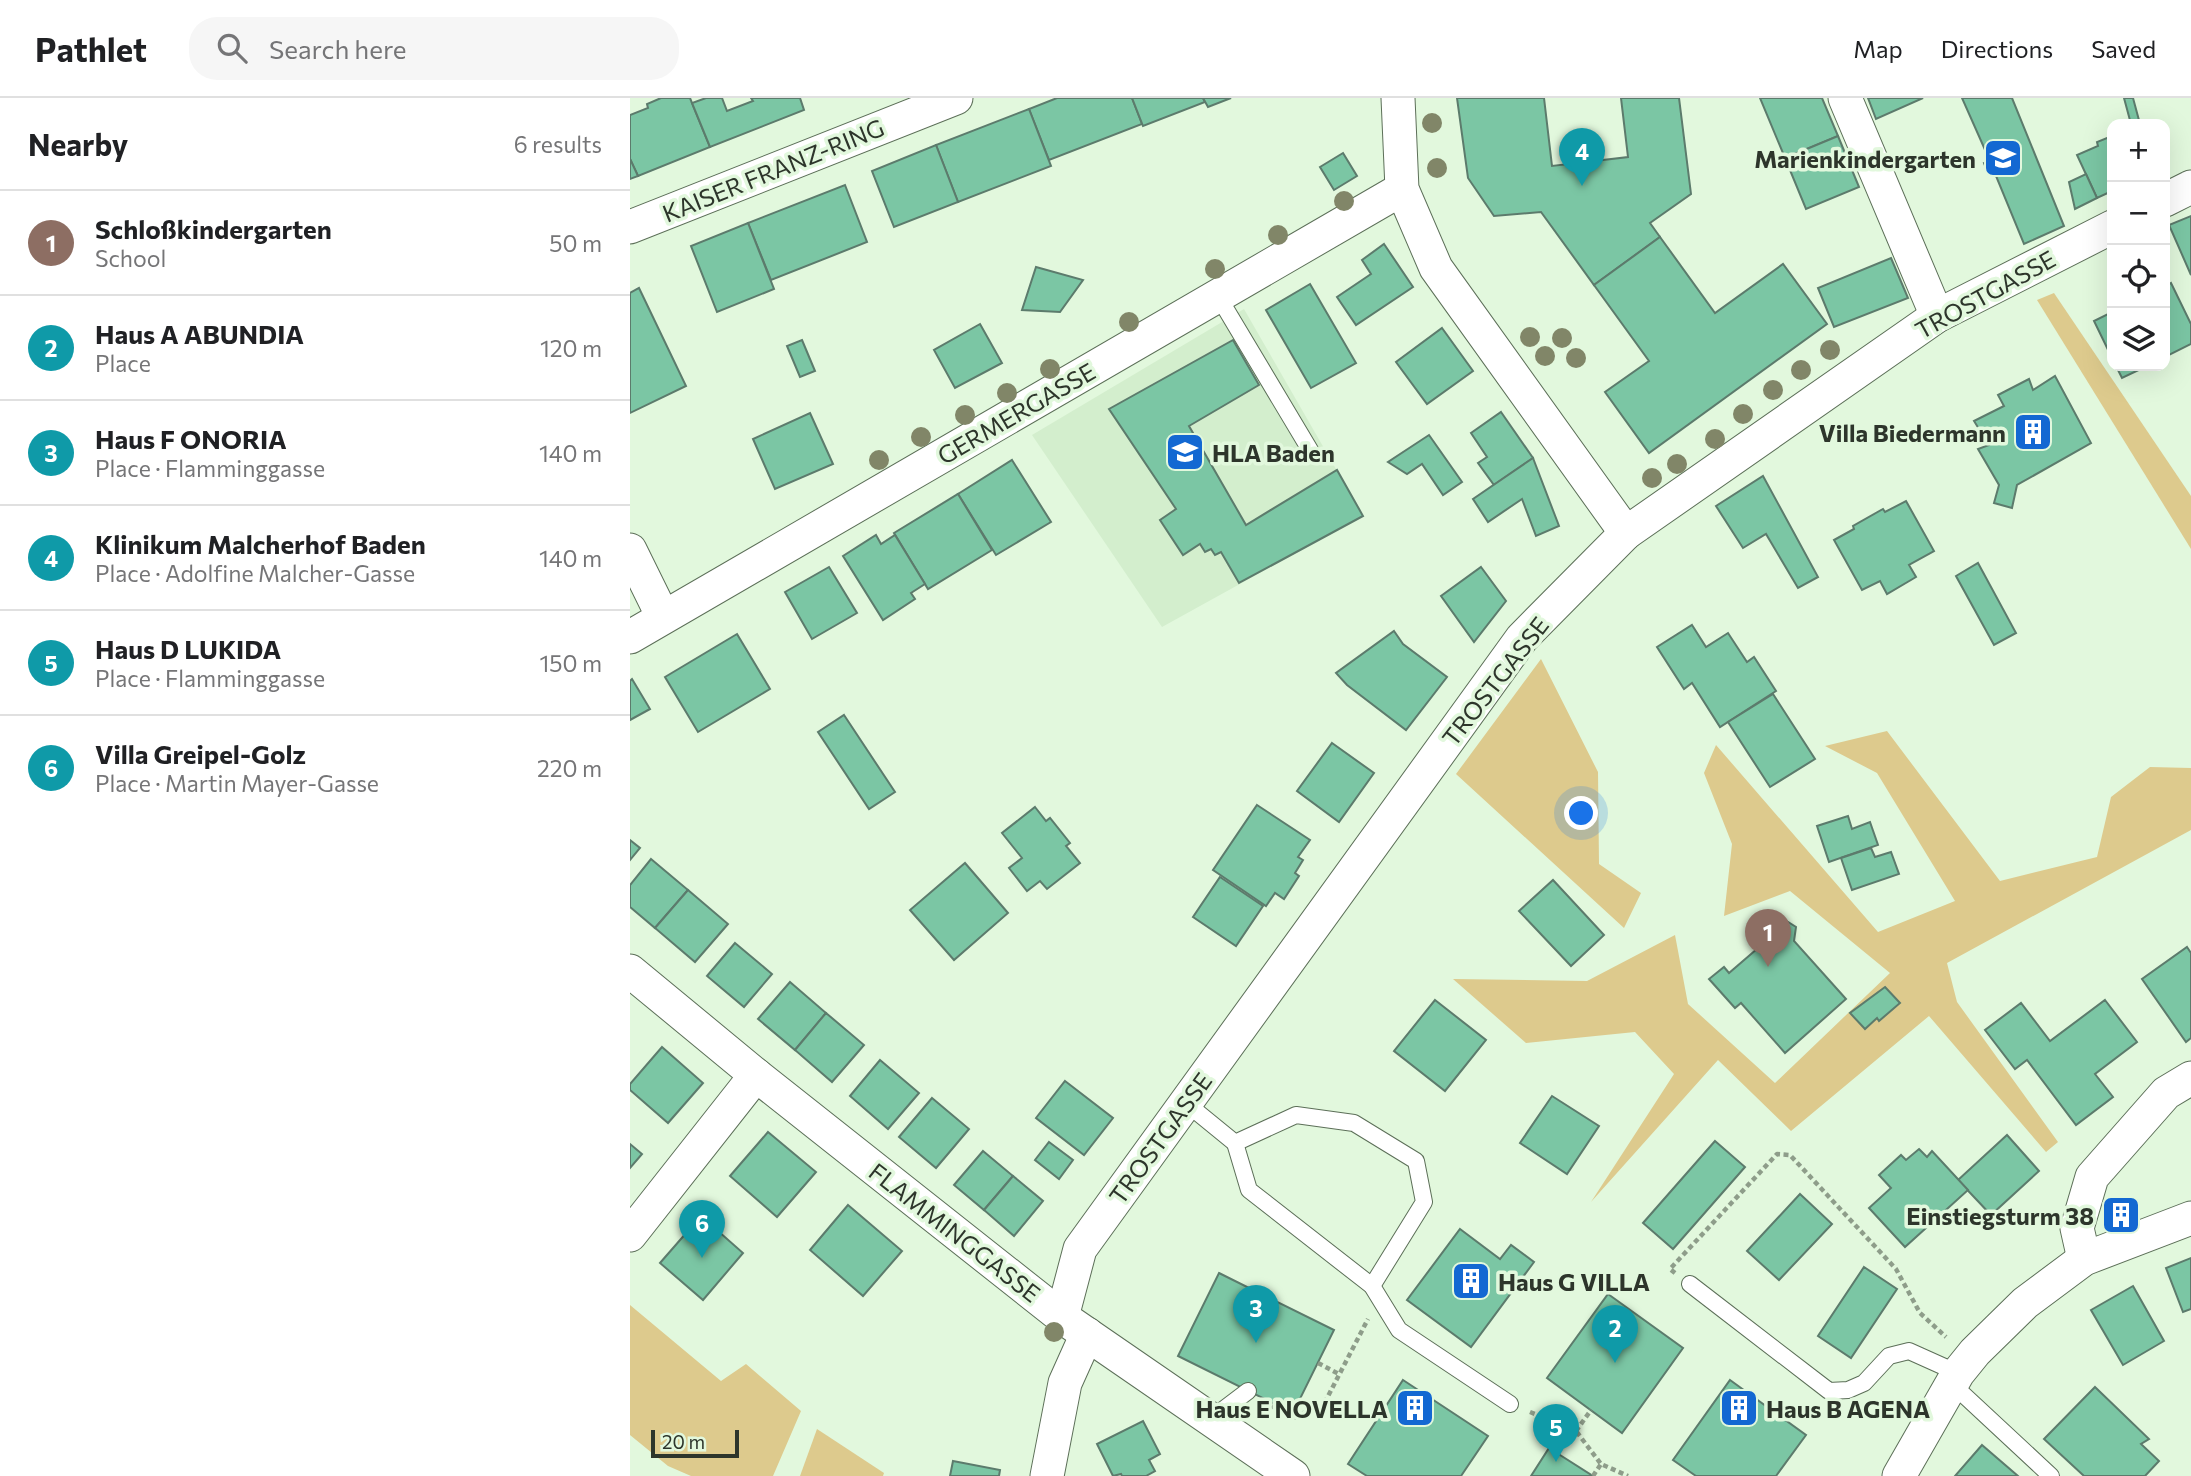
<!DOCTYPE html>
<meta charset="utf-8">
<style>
:root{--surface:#fff;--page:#f6f6f6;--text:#202124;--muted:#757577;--line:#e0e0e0;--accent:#1a73e8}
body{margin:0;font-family:Commissioner,sans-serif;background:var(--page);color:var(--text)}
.controls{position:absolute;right:21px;top:21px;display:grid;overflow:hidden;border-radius:14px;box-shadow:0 7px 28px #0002}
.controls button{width:63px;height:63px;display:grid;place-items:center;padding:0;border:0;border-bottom:2px solid var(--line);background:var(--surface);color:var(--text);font:35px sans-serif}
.scale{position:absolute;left:21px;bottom:18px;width:88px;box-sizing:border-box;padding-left:7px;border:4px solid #2d352b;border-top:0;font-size:19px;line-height:24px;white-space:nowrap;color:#2d352b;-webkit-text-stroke:5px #e2f8dd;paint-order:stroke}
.you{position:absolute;left:952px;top:716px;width:24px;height:24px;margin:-18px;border:5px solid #fff;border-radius:50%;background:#1a73e8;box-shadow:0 0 0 10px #1a73e833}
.badge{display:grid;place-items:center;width:46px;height:46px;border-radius:50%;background:var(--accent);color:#fff;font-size:23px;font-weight:700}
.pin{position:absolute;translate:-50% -58px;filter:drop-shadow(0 2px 4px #0008)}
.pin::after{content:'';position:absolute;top:37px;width:24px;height:21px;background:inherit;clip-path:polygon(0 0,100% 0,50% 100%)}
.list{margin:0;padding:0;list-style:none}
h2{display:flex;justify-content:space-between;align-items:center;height:91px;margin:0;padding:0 28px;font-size:30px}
h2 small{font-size:23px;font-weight:400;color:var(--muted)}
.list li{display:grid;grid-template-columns:46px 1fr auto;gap:21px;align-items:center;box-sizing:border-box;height:105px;padding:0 28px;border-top:2px solid var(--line)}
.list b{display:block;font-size:26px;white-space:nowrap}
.list p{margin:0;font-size:23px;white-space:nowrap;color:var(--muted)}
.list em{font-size:23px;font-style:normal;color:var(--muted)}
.icon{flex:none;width:38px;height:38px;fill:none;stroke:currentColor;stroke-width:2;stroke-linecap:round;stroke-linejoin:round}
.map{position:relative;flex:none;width:1561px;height:1378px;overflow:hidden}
header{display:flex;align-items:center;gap:42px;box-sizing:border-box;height:98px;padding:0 35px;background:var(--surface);border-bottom:2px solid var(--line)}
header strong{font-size:33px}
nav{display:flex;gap:38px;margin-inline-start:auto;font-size:24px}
.search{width:490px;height:63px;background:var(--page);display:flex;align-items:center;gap:18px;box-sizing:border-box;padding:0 24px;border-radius:28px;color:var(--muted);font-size:26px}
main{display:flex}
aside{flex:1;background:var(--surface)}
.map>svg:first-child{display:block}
.built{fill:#d3eecd}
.green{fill:#ddca8d}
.building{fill:#7bc6a4;stroke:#5c7b6c;stroke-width:2}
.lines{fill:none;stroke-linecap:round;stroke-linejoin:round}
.service-casing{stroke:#5c6f58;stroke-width:18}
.minor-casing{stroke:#5c6f58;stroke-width:35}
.path{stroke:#8e9d8a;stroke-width:4.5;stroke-dasharray:5 3.5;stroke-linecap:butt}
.service{stroke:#fff;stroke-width:16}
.minor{stroke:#fff;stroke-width:33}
.tree{fill:#818668}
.labels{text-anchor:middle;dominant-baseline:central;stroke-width:7;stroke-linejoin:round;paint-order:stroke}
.poi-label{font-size:24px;font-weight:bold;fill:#2d352b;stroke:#e2f8dd;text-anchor:end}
.street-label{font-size:24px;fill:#2d352b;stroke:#e2f8dd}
</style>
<header>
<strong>Pathlet</strong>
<div class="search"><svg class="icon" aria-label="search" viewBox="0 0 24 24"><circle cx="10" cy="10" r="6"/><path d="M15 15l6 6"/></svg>Search here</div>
<nav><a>Map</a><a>Directions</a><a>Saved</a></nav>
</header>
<main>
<aside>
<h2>Nearby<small>6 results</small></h2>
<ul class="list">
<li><span class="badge" style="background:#8d6e63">1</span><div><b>Schloßkindergarten</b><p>School</p></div><em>50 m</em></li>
<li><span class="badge" style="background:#0f9aa8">2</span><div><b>Haus A ABUNDIA</b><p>Place</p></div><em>120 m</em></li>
<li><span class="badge" style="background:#0f9aa8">3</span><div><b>Haus F ONORIA</b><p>Place · Flamminggasse</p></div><em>140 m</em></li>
<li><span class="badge" style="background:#0f9aa8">4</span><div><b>Klinikum Malcherhof Baden</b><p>Place · Adolfine Malcher-Gasse</p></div><em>140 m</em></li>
<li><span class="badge" style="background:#0f9aa8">5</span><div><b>Haus D LUKIDA</b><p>Place · Flamminggasse</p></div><em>150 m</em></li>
<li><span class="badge" style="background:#0f9aa8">6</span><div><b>Villa Greipel-Golz</b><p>Place · Martin Mayer-Gasse</p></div><em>220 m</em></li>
</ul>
</aside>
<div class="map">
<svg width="1561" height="1378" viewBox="0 0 1561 1378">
<rect width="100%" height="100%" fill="#e2f8dd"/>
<!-- built -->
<path class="built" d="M 614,211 L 733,418 L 532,529 L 402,337 Z"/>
<!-- green -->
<g class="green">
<path d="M 1424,195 L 1561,398 L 1561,451 L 1407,202 Z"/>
<path d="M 911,561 L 968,674 L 969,766 L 1011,795 L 994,830 L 826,676 Z"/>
<path d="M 1257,633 L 1370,783 L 1467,759 L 1481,699 L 1520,669 L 1561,670 L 1561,732 L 1317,865 L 1327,904 L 1428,1044 L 1416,1054 L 1299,918 L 1161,1033 L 1088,962 L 961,1104 L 1044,976 L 1005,934 L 896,945 L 823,881 L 957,883 L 1045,837 L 1058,906 L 1145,985 L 1260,875 L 1160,793 L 1094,818 L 1102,746 L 1074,675 L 1086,647 L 1248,834 L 1325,803 L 1247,675 L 1195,648 Z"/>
<path d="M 0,1207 L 91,1283 L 116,1266 L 171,1313 L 143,1378 L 61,1378 L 38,1368 L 0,1337 Z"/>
<path d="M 187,1331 L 254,1375 L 253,1378 L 170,1378 Z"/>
</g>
<!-- building -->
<g class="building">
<path d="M 31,0 L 60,0 L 80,49 L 8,78 L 0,61 L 0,17 L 18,10 L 17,6 Z"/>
<path d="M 76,0 L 92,0 L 97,13 L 123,3 L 121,0 L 170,0 L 174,12 L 80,49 L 62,5 Z"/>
<path d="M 427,0 L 502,0 L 512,26 L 419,62 L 399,11 Z"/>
<path d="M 502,0 L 573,0 L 575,4 L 513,28 Z"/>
<path d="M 573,0 L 601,0 L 578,9 Z"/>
<path d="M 827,0 L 914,0 L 922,68 L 998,59 L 991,0 L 1049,0 L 1061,96 L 1020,125 L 1030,139 L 964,187 L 911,114 L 864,118 L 838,80 Z"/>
<path d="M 1130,0 L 1192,0 L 1208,38 L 1155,60 Z"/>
<path d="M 1238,0 L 1293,0 L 1246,21 Z"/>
<path d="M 1332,0 L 1382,0 L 1434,128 L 1394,146 L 1364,73 L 1358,75 L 1354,65 L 1360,63 Z"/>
<path d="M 1494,0 L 1503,0 L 1510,26 L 1501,26 Z"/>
<path d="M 399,11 L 421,68 L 328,104 L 306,47 Z"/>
<path d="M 1208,38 L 1229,89 L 1176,111 L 1155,60 Z"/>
<path d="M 1482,38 L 1482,93 L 1467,100 L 1447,57 L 1468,48 L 1467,44 Z"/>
<path d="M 306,47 L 328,104 L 264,129 L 242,73 Z"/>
<path d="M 713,55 L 727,78 L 704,92 L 690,69 Z"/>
<path d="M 0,61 L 8,78 L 0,81 Z"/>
<path d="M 1456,76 L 1467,100 L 1445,111 L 1439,84 Z"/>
<path d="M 215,87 L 237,144 L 141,182 L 118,125 Z"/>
<path d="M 1561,118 L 1561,177 L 1539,127 Z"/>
<path d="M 118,125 L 144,191 L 87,214 L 61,148 Z"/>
<path d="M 1030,139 L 1085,215 L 1153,166 L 1197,226 L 1019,355 L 975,294 L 1019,263 L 964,187 Z"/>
<path d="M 754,146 L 783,189 L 726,227 L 707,199 L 741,176 L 732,162 Z"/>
<path d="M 1261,160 L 1278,200 L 1204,229 L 1188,190 Z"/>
<path d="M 406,169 L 453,182 L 430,214 L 392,212 Z"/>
<path d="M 1541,185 L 1561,226 L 1561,246 L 1535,259 L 1535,189 Z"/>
<path d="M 680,186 L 726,265 L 681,290 L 636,212 Z"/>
<path d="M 9,190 L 56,288 L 0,315 L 0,195 Z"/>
<path d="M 1482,214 L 1482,260 L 1464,223 Z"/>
<path d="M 350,226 L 372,265 L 325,290 L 304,252 Z"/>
<path d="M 812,230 L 843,273 L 797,306 L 766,264 Z"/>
<path d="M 172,242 L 185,273 L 170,279 L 157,248 Z"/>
<path d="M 603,242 L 629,287 L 559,328 L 616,427 L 707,372 L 733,418 L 609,485 L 591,454 L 585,457 L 581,451 L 575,454 L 570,446 L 553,457 L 530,422 L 546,411 L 479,311 Z"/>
<path d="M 1486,268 L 1517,268 L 1492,280 Z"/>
<path d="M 1425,278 L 1461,345 L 1387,387 L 1382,410 L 1364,405 L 1369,387 L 1348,351 L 1359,347 L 1344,323 L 1374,308 L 1368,297 L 1399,281 L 1403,292 Z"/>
<path d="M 871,314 L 903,360 L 864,387 L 848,365 L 857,359 L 841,335 Z"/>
<path d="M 180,315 L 203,366 L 145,391 L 123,341 Z"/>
<path d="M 799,337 L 832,384 L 813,397 L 792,366 L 777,376 L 758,364 Z"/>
<path d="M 903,360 L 929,428 L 906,438 L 892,401 L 858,424 L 843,401 Z"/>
<path d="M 382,362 L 421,424 L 366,457 L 328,396 Z"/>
<path d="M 1133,378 L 1188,479 L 1168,490 L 1136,436 L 1113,450 L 1086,408 Z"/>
<path d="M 328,396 L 362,452 L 298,491 L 264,435 Z"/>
<path d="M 1276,403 L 1304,453 L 1279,467 L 1286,479 L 1257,496 L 1250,483 L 1232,492 L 1204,442 L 1224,431 L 1223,428 L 1253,411 L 1255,414 Z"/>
<path d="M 246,437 L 251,446 L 265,437 L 295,486 L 281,495 L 285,501 L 253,522 L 213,458 Z"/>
<path d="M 1348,465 L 1386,535 L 1364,547 L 1326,478 Z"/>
<path d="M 199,469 L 227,515 L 182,541 L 155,494 Z"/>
<path d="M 851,469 L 876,503 L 844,544 L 811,498 Z"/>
<path d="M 1062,527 L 1076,549 L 1098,535 L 1117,564 L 1124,559 L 1146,593 L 1090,629 L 1062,585 L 1054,591 L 1027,549 Z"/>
<path d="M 764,533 L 773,546 L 817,579 L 776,632 L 717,587 L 706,575 Z"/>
<path d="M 107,536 L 140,591 L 68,634 L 35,579 Z"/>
<path d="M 2,581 L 20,611 L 0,622 L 0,583 Z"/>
<path d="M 1143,596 L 1185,661 L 1140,689 L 1098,624 Z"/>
<path d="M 214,617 L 265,694 L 239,711 L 188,634 Z"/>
<path d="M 702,645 L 744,675 L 709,724 L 667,693 Z"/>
<path d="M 627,707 L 680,742 L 668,759 L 673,762 L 665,775 L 669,778 L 654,801 L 645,795 L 636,808 L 583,772 Z"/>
<path d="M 405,709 L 416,723 L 420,720 L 440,745 L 436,748 L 450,765 L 417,791 L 410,783 L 397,793 L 379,770 L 392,760 L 372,735 Z"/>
<path d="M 1218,718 L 1222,731 L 1240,724 L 1248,747 L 1199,764 L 1187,728 Z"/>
<path d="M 0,742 L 10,750 L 0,762 Z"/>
<path d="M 1241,750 L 1245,759 L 1261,754 L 1269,776 L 1222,792 L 1211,760 Z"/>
<path d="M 21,761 L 58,792 L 25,830 L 0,809 L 0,787 Z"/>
<path d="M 335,765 L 378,815 L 324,862 L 280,812 Z"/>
<path d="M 590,779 L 633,808 L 606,848 L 563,819 Z"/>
<path d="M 923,782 L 974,837 L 941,868 L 889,813 Z"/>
<path d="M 58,792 L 98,826 L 65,864 L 25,830 Z"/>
<path d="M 1155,822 L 1166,829 L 1164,843 L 1216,901 L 1155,955 L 1111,905 L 1105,910 L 1079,881 L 1094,869 L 1099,875 L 1142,838 L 1143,826 Z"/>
<path d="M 105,845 L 142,876 L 114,909 L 77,878 Z"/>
<path d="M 1557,849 L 1561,855 L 1561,940 L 1556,944 L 1512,881 Z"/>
<path d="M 160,884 L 196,915 L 165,952 L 128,921 Z"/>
<path d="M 1255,889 L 1270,905 L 1249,923 L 1247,920 L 1235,931 L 1220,915 Z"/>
<path d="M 805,902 L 856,942 L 815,993 L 764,953 Z"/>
<path d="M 1475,902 L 1507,944 L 1465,976 L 1483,999 L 1446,1027 L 1397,962 L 1385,971 L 1355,932 L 1391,905 L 1420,943 Z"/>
<path d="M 196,915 L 234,947 L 202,984 L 165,952 Z"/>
<path d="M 32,949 L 73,985 L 38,1025 L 0,992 L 0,986 Z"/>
<path d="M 250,962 L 289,995 L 258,1031 L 220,998 Z"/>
<path d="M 435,983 L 483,1020 L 454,1057 L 406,1020 Z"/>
<path d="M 922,998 L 969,1028 L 937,1076 L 890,1045 Z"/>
<path d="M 302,1000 L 339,1031 L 306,1070 L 269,1039 Z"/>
<path d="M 138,1034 L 186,1074 L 147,1119 L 100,1078 Z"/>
<path d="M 1377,1037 L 1409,1073 L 1361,1117 L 1328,1082 Z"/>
<path d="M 1085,1043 L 1115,1069 L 1043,1151 L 1013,1125 Z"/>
<path d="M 419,1044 L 443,1062 L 429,1081 L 405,1062 Z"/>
<path d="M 0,1046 L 12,1056 L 0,1070 Z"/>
<path d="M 1289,1051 L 1297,1059 L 1302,1053 L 1338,1092 L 1275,1149 L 1239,1110 L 1261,1090 L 1249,1077 L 1271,1057 L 1276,1062 Z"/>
<path d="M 353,1053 L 383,1078 L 354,1112 L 324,1087 Z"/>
<path d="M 383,1078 L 413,1103 L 384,1138 L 354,1112 Z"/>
<path d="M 1170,1096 L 1202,1126 L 1149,1182 L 1117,1153 Z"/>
<path d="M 218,1107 L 272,1153 L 233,1198 L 180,1152 Z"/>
<path d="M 71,1118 L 113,1155 L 73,1202 L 30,1165 Z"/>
<path d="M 830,1131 L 870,1161 L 881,1147 L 904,1164 L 841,1249 L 777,1202 Z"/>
<path d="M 1561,1160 L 1561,1211 L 1553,1214 L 1536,1170 Z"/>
<path d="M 1234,1169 L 1267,1191 L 1221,1260 L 1188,1238 Z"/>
<path d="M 589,1175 L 704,1232 L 663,1315 L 548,1258 Z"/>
<path d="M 1503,1188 L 1534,1243 L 1493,1267 L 1461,1212 Z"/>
<path d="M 978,1196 L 1053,1250 L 992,1335 L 917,1280 Z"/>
<path d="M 773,1282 L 858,1338 L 831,1378 L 737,1378 L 718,1366 Z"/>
<path d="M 1100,1282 L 1176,1337 L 1146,1378 L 1066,1378 L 1043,1362 Z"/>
<path d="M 1465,1289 L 1519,1341 L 1511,1346 L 1529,1363 L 1515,1378 L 1454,1378 L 1414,1341 Z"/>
<path d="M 513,1323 L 530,1356 L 519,1362 L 525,1373 L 516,1378 L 492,1378 L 491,1376 L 483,1378 L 467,1346 Z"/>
<path d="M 1352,1347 L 1388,1378 L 1325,1378 Z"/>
<path d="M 919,1350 L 963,1378 L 901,1378 Z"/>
<path d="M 323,1363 L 370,1372 L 369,1378 L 320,1378 Z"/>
</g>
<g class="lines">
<defs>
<g id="service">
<path d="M 588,198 L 680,352"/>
<path d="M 556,1005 L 605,1045 L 666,1017 L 724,1025 L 786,1063 L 794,1104 L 742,1188"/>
<path d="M 605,1045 L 619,1092 L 742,1188 L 769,1232 L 880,1306"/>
<path d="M 1060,1186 L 1199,1293 L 1218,1292 L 1234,1285 L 1259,1258 L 1279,1253 L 1328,1275"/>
<path d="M 1321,1285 L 1421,1378"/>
<path d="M 581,1321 L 618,1293"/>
</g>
<g id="minor">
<path d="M 768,0 L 772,91 L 806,170 L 996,435"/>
<path d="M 1215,0 L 1307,218"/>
<path d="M 1535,102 L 1561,89"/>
<path d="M 0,129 L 326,0"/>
<path d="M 0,452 L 33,519"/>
<path d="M 0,539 L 772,91"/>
<path d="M 0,873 L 126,977 L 432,1219 L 663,1378"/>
<path d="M 0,1137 L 126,977"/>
<path d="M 1454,1161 L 1447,1130 L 1462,1079 L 1536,995 L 1561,980"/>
<path d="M 432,1219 L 450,1151 L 892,540 L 996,435 L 1307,218 L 1482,129"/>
<path d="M 417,1378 L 435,1285 L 457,1236"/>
<path d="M 1269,1378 L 1328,1275 L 1345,1254 L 1395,1205 L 1454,1161 L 1561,1120"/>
</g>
</defs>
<!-- service casing -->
<use href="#service" class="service-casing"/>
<!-- minor casing -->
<use href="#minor" class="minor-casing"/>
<!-- path -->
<g class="path">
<path d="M 1045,1175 L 1040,1171 L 1147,1056 L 1160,1057 L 1266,1171 L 1290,1215 L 1316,1239"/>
<path d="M 688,1265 L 709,1276"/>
<path d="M 634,1304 L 664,1320 L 695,1304 L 738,1221"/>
<path d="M 900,1314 L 946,1333 L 971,1366 L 998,1378"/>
<path d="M 946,1333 L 961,1312"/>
<path d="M 963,1378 L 971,1366"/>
</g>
<!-- service -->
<use href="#service" class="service"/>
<!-- minor -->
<use href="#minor" class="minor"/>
</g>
<!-- trees -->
<g class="tree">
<circle cx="802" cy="25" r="10"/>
<circle cx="807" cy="70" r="10"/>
<circle cx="714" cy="103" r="10"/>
<circle cx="648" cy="137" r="10"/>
<circle cx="585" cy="171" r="10"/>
<circle cx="499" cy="224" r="10"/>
<circle cx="900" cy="239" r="10"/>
<circle cx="932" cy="240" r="10"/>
<circle cx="1200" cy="252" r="10"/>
<circle cx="915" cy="258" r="10"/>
<circle cx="946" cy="260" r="10"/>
<circle cx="420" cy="271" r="10"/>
<circle cx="1171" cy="272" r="10"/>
<circle cx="1143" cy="292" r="10"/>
<circle cx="377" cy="295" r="10"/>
<circle cx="1113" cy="316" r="10"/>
<circle cx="335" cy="317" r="10"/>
<circle cx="291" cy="339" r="10"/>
<circle cx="1085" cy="341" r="10"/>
<circle cx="249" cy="362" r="10"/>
<circle cx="1047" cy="366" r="10"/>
<circle cx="1022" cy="380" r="10"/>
<circle cx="424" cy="1234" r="10"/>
</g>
<!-- icons -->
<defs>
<symbol id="school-square" viewBox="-11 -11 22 22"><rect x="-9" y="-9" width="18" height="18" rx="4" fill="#1368d2" stroke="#e2f8dd"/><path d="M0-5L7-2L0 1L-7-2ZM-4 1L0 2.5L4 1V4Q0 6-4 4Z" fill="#fff"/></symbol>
<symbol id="building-square" viewBox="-11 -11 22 22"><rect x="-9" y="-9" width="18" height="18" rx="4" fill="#1368d2" stroke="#e2f8dd"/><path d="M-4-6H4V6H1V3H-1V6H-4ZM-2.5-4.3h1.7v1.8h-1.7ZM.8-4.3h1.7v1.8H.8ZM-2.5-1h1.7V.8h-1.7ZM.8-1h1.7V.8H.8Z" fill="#fff"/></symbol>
</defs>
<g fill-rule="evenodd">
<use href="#school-square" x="1351" y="38" width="44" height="44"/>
<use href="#building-square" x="1381" y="312" width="44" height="44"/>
<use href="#school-square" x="533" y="332" width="44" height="44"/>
<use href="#building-square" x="1469" y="1095" width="44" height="44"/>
<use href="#building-square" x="819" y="1161" width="44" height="44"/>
<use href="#building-square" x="763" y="1288" width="44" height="44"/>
<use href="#building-square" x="1087" y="1288" width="44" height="44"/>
</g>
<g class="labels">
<!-- poi labels -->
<g class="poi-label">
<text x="1346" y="60">Marienkindergarten</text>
<text x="1376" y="334">Villa Biedermann</text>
<text x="582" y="354" text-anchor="start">HLA Baden</text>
<text x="1464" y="1117">Einstiegsturm 38</text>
<text x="868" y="1183" text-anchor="start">Haus G VILLA</text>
<text x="758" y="1310">Haus E NOVELLA</text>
<text x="1136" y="1310" text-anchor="start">Haus B AGENA</text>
</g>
<!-- street labels -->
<g class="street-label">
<text transform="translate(143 72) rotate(-22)">KAISER FRANZ-RING</text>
<text transform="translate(1355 196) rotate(-29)">TROSTGASSE</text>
<text transform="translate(386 315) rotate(-30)">GERMERGASSE</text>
<text transform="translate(865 583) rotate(-52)">TROSTGASSE</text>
<text transform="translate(530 1040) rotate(-54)">TROSTGASSE</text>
<text transform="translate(325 1134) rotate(38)">FLAMMINGGASSE</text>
</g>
</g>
</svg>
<div class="controls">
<button>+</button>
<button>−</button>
<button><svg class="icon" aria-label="locate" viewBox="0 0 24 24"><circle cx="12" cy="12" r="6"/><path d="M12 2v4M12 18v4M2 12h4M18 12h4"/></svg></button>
<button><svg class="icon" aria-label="layers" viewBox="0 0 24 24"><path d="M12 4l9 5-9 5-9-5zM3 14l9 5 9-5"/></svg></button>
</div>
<div class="scale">20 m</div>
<div class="you"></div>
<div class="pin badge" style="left:1138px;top:869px;background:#8d6e63">1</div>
<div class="pin badge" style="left:985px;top:1265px;background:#0f9aa8">2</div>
<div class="pin badge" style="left:626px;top:1245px;background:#0f9aa8">3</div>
<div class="pin badge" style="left:952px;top:88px;background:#0f9aa8">4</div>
<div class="pin badge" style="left:926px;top:1364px;background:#0f9aa8">5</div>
<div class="pin badge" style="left:72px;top:1160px;background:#0f9aa8">6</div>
</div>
</main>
